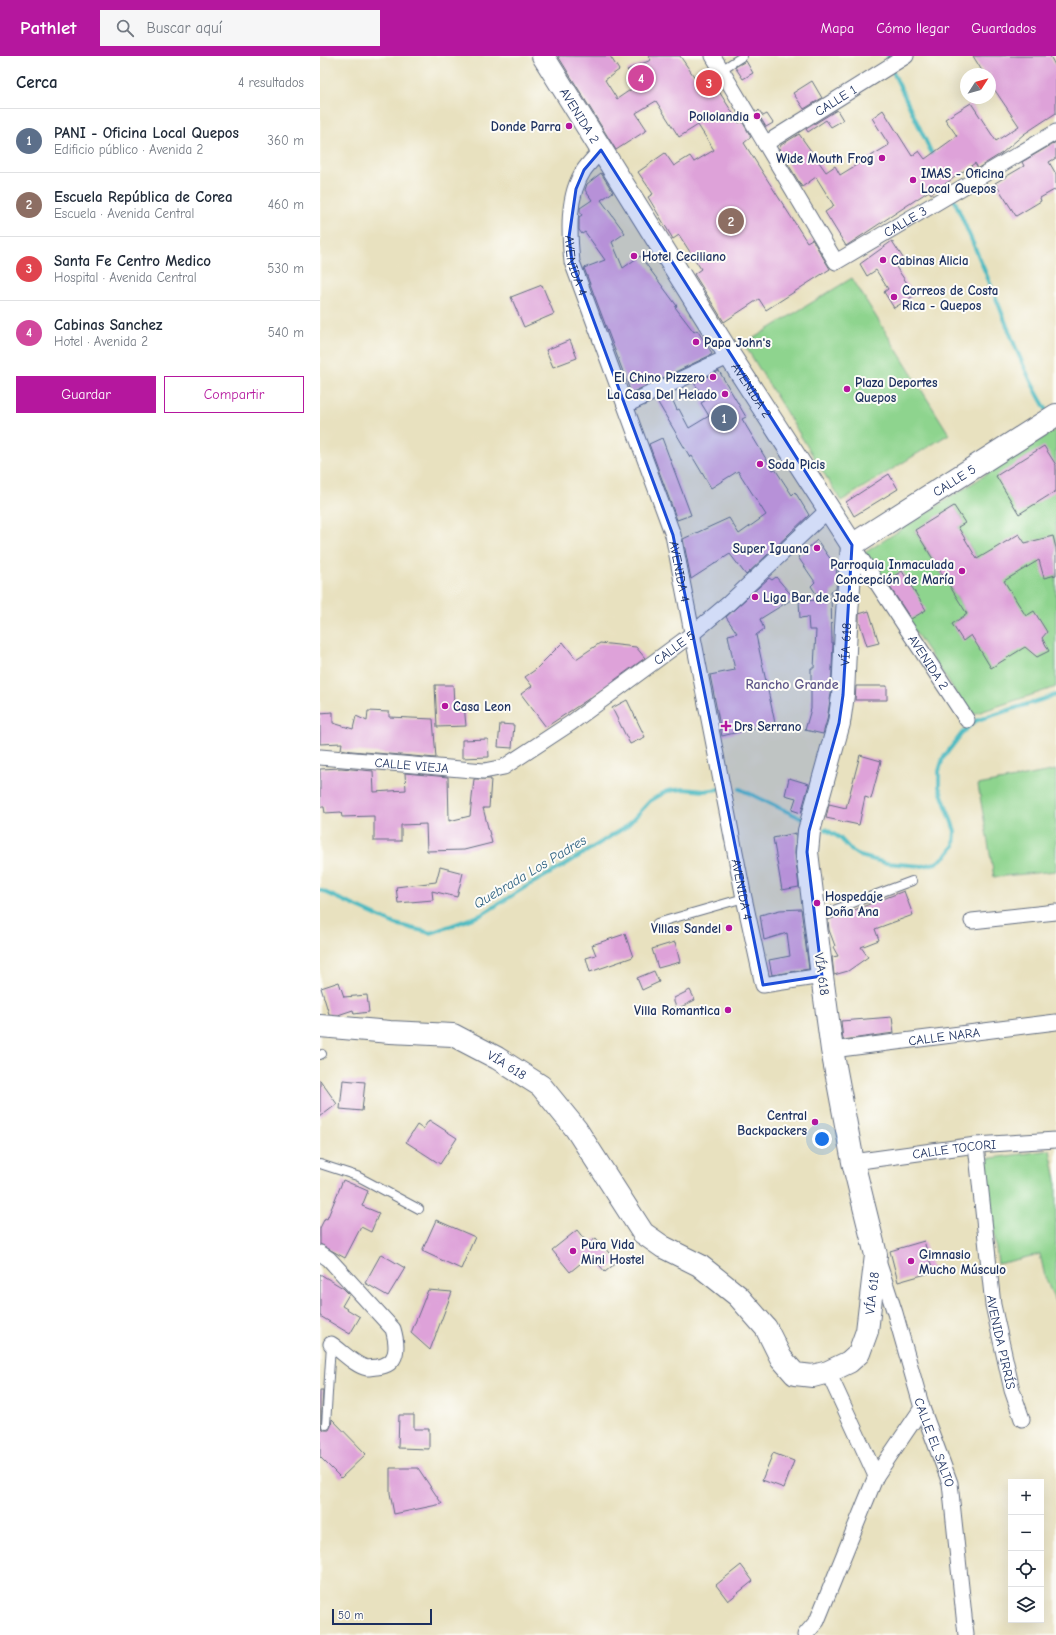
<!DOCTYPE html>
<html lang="es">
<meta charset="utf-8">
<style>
:root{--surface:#fff;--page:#f6f6f7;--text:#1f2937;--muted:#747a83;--line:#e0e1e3;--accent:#b5179e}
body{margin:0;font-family:"Comic Neue",sans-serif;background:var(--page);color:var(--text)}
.controls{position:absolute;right:12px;bottom:12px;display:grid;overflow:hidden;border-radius:0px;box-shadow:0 4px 16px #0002}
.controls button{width:36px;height:36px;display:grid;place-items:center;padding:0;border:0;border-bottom:1px solid var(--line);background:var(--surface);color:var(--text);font:20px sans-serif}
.compass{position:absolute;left:640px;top:12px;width:36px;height:36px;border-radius:50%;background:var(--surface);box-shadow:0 4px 16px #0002;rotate:54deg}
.scale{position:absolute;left:12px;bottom:10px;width:100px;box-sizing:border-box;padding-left:4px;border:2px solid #1b2f5e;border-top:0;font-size:11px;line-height:14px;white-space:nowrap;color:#1b2f5e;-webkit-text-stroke:3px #fdfcf7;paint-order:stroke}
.you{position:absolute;left:502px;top:1083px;width:14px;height:14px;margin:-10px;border:3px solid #fff;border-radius:50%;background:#1a73e8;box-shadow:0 0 0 6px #1a73e833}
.badge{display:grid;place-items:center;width:26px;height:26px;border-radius:50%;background:var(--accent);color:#fff;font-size:13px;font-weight:700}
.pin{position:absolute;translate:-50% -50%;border:2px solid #fff;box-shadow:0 1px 4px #0006}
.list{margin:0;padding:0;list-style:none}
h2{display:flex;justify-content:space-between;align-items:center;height:52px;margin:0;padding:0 16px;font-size:17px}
h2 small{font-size:13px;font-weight:400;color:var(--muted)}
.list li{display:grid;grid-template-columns:26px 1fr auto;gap:12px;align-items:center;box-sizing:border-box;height:64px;padding:0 16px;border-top:1px solid var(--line)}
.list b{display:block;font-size:15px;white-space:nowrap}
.list p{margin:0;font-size:13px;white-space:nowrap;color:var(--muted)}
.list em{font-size:13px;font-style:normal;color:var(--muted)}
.actions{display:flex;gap:8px;padding:12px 16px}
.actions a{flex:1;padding:9px 0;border:1px solid var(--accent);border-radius:0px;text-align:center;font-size:14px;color:var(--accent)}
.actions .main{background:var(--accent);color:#fff}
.icon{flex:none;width:22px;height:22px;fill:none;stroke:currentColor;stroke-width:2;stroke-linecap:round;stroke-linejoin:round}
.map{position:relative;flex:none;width:736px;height:1579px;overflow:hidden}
header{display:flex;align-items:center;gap:24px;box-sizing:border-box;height:56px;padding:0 20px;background:var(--accent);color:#fff}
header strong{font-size:19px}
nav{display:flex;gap:22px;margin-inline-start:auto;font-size:14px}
.search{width:280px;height:36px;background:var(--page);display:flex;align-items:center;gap:10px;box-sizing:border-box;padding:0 14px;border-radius:0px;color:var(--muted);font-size:15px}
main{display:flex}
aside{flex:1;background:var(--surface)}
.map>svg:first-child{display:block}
.green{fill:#8ed48e;stroke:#548276;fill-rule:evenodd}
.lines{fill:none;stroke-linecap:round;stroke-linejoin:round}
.stream{stroke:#4bbac1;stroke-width:4}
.building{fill:#dea2d9}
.lane-casing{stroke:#636d80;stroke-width:10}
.street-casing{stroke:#636d80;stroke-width:17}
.secondary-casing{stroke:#636d80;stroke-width:24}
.lane{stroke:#fff;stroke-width:8}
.street{stroke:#fff;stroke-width:15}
.secondary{stroke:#fff;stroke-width:22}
.marked{fill:#1d4ed8;fill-opacity:0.2;stroke:#1d4ed8;stroke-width:3;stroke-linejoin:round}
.poi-dot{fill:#b5179e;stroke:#fdfcf7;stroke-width:1.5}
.labels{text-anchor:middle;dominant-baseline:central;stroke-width:4;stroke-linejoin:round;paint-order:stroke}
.street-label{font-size:13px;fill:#1b2f5e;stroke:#fdfcf7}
.poi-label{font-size:13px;font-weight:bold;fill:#1b2f5e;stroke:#fdfcf7;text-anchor:start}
.neighbourhood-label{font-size:14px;font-weight:bold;fill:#5f5789;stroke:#fdfcf7}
.water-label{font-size:14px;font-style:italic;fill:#2c6081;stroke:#fdfcf7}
</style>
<header>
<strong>Pathlet</strong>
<div class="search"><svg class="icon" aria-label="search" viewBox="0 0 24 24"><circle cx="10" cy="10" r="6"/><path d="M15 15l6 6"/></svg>Buscar aquí</div>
<nav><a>Mapa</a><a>Cómo llegar</a><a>Guardados</a></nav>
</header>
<main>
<aside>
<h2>Cerca<small>4 resultados</small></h2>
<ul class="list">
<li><span class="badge" style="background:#5c6f8a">1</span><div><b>PANI - Oficina Local Quepos</b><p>Edificio público · Avenida 2</p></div><em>360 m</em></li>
<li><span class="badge" style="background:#8d6e63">2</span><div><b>Escuela República de Corea</b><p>Escuela · Avenida Central</p></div><em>460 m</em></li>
<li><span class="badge" style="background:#e0444e">3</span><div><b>Santa Fe Centro Medico</b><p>Hospital · Avenida Central</p></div><em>530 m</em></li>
<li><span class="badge" style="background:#d1479c">4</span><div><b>Cabinas Sanchez</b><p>Hotel · Avenida 2</p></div><em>540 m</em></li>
</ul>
<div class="actions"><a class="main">Guardar</a><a>Compartir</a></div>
</aside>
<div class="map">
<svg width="736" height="1579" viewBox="0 0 736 1579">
<rect width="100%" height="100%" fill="#fdfcf7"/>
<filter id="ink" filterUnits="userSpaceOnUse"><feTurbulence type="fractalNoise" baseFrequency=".025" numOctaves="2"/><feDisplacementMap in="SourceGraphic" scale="8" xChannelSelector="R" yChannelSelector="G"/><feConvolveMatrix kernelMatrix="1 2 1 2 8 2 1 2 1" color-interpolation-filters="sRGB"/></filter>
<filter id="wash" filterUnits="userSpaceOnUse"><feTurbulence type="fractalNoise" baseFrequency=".012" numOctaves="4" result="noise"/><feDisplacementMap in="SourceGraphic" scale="16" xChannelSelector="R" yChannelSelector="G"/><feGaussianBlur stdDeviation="0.9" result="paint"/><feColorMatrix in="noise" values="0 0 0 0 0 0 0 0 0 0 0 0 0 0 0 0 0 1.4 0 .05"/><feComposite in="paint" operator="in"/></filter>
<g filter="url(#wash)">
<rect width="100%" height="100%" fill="#e8e1bf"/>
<!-- green -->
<g class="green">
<path d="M 532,222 L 629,378 L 521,445 L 424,288 Z"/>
<path d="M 735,374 L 736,377 L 736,631 L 651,659 L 543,498 ZM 634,450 L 645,467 L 638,471 L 679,538 L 699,550 L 643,584 L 632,568 L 647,558 L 595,475 Z"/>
<path d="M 736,714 L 736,815 L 674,821 L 658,729 Z"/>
<path d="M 730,1094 L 736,1124 L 736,1248 L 725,1221 L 720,1198 L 678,1208 L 665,1103 Z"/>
</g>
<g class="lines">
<!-- stream -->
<g class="stream">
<path d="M 568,0 L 569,2"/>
<path d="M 573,16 L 614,102"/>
<path d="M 624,122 L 629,133"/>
<path d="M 634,143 C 649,178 664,212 678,247 C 692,283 706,320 726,353"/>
<path d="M 420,733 L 485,764"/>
<path d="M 505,773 L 520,782 L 531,794 L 540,800 L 566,807 L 602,810 L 616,807 L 627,799 L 634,790 L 635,775 L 619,731 L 619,715 L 623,702 L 643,676 L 655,665 L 736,639"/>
<path d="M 0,834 L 75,868 L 111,877 L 161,859 L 202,833 L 243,810 L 307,770 L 330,745 L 347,735 L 364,733 L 384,735 L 399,733"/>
</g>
</g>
<g id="blocks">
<!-- building -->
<g class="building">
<path d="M 238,0 L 290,0 L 299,14 L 285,24 L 297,43 L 319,28 L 307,14 L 331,4 L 328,0 L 360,0 L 382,32 L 393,26 L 419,67 L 422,65 L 431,81 L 424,87 L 487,186 L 492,183 L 510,213 L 446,254 L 439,243 L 404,266 L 374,218 L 381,213 L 359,179 L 353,183 L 328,141 L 333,138 L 318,116 L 345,97 L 354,110 L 370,100 L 374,106 L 394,94 L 378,69 L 359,81 L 336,45 L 316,57 L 327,74 L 296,94 Z"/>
<path d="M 653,0 L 730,0 L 736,11 L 736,57 L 704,78 L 682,97 L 658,112 L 655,107 L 611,138 L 609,135 L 526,190 L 505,156 L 514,150 L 496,121 L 482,131 L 459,93 L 461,89 L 479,78 L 506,116 L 515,110 L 520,119 L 569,89 L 552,62 L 563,54 L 592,100 L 599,95 L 605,103 L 637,80 L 625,63 L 651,47 L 676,85 L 699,70 L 670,27 L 670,18 L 664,18 Z"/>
<path d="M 426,5 L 433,17 L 423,23 L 415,11 Z"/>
<path d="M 492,25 L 502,42 L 484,53 L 473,37 Z"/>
<path d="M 439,54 L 443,60 L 447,58 L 453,67 L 446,71 L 437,56 Z"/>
<path d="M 517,54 L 523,64 L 511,71 L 506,64 L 488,76 L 486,73 Z"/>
<path d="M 736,86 L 736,102 L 729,106 L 736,118 L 736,133 L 720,142 L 721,145 L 696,160 L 675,127 L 704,110 L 702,106 Z"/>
<path d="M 281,117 L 293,136 L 281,144 L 305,177 L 292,186 L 303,212 L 320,200 L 357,250 L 355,251 L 374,276 L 377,274 L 392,297 L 391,299 L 311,337 L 264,212 L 285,204 L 265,176 L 262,178 L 259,174 L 259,161 L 262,159 L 260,156 L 260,152 L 272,144 L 265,134 L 267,128 Z"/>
<path d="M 572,185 L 585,205 L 576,211 L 595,239 L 574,252 L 564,236 L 568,233 L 556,214 L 547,220 L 540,208 Z"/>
<path d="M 222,229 L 234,258 L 204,271 L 191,241 Z"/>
<path d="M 250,284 L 257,302 L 233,311 L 226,294 Z"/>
<path d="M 399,315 L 426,361 L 422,363 L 443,398 L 453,414 L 455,413 L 472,439 L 475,436 L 489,459 L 426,519 L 410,498 L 371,523 L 363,483 L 409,462 L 419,478 L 446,459 L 418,415 L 391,432 L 372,400 L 370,401 L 337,345 L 350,338 L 357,354 L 359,353 L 369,372 L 389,360 L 381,347 L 386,344 L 374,327 Z"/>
<path d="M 342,382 L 371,459 L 357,464 L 329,388 Z"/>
<path d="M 724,390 L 736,409 L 736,435 L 699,458 L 676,420 Z"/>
<path d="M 569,418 L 578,433 L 534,460 L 526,446 Z"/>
<path d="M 634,450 L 645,467 L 638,471 L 657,503 L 699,478 L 705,487 L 733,480 L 736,492 L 736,519 L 724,522 L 719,504 L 684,525 L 706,560 L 714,555 L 727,576 L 722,582 L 729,595 L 717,601 L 705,591 L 671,612 L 651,579 L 643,585 L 632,568 L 647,558 L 595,474 Z"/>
<path d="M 497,484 L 516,511 L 517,521 L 516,533 L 511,536 L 512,587 L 513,587 L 511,638 L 507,664 L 503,678 L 485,674 L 491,653 L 491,612 L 494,612 L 496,574 L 489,574 L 488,561 L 480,562 L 479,545 L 500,544 L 491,530 L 495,526 L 478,501 Z"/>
<path d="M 582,515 L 606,554 L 591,563 L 566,525 Z"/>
<path d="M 456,521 L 474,542 L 440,563 L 444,573 L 436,579 L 455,667 L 402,680 L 390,619 L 415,614 L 408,579 L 417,577 L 406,561 L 449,522 L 452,524 Z"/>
<path d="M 549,555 L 559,587 L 547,590 L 539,565 L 539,558 Z"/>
<path d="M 243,586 L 256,603 L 280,587 L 316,591 L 325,602 L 267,644 L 226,671 L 201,638 L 212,630 L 205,621 L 215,614 Z"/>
<path d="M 115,629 L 133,629 L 134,649 L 144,648 L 146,670 L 117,671 Z"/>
<path d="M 536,630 L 567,630 L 567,644 L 535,644 Z"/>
<path d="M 307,644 L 325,681 L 310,688 L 292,652 Z"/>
<path d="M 48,655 L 69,656 L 69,661 L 113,663 L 116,702 L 32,695 L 21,693 L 22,687 L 0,688 L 0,657 L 13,656 L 13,667 L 33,673 L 36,660 L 47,665 Z"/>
<path d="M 180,668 L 194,669 L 192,692 L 178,691 Z"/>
<path d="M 168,683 L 169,701 L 142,702 L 142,684 Z"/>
<path d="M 540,699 L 561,705 L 551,743 L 545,741 L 539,769 L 506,762 L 509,748 L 526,752 Z"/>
<path d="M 21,712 L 53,715 L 54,736 L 86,734 L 85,717 L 128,721 L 129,765 L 150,760 L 154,723 L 171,723 L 169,752 L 163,752 L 172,787 L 144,794 L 107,795 L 106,768 L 81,769 L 81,785 L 54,785 L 54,760 L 22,761 L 21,756 L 5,757 L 4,751 L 0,751 L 0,713 Z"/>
<path d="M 469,722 L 489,728 L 481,757 L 472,754 L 476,742 L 465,739 Z"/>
<path d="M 476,777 L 475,797 L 479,831 L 462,834 L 453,782 Z"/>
<path d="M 120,811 L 143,817 L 137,841 L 112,835 L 113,844 L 78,847 L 76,831 L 116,826 Z"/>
<path d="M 584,835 L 593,859 L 555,873 L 559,884 L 541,891 L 548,901 L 528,915 L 514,919 L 512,901 L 518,900 L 513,891 L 515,890 L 509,874 L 508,864 Z"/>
<path d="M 481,853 L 489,913 L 452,919 L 449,904 L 470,900 L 467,877 L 444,884 L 440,859 L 460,854 Z"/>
<path d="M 305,878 L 313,901 L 270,916 L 266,902 L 276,899 L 272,889 Z"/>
<path d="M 355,886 L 360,906 L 338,912 L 332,893 Z"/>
<path d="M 334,915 L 339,926 L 322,934 L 317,922 Z"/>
<path d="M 19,926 L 24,941 L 47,939 L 49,956 L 34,958 L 33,954 L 18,959 L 9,958 L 1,932 Z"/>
<path d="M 370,934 L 375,944 L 357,953 L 354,946 L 354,942 Z"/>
<path d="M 572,961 L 574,977 L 523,984 L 521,965 Z"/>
<path d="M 0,1024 L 17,1048 L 0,1061 Z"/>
<path d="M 23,1024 L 45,1026 L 42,1055 L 20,1053 Z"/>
<path d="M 109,1064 L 137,1082 L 120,1108 L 86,1086 L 97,1069 L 103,1073 Z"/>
<path d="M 23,1124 L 48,1135 L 42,1150 L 59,1157 L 51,1176 L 41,1171 L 25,1202 L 0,1188 L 0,1172 L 5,1162 L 7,1163 Z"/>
<path d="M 116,1164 L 155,1181 L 141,1213 L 102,1195 Z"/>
<path d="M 257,1174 L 268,1188 L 276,1182 L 297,1206 L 285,1216 L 271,1199 L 250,1216 L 232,1194 Z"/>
<path d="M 604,1185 L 613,1216 L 578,1226 L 570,1195 Z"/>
<path d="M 61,1198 L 85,1212 L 68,1240 L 45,1227 Z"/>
<path d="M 0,1218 L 23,1232 L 29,1238 L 22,1250 L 40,1261 L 30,1278 L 0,1260 Z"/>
<path d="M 108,1234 L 132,1236 L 110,1294 L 91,1277 Z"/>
<path d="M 0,1334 L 3,1334 L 1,1372 L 5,1374 L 9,1374 L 11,1370 L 12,1363 L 46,1398 L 21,1422 L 0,1401 Z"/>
<path d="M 79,1359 L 94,1359 L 94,1373 L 109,1373 L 109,1393 L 78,1392 Z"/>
<path d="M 453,1397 L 474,1405 L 464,1432 L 442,1424 Z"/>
<path d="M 70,1412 L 98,1412 L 122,1448 L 74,1458 L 70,1437 Z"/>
<path d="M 421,1509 L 433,1525 L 408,1545 L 396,1529 Z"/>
</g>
</g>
</g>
<g filter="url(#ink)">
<use href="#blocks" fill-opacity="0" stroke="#636d80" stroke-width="1"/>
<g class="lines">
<defs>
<g id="lane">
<path d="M 401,14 L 423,0"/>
<path d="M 495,861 L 592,825"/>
<path d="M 337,867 L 424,842"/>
<path d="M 0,999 L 2,998"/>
<path d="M 0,1108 L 37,1120 L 99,1153"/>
<path d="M 6,1369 L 11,1288"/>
</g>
<g id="street">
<path id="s1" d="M 393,0 L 516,206 L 736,76"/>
<path id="s2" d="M 445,88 L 586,0"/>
<path id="s3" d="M 281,94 C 275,101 269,107 264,114 C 247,139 249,176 252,206 L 353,479 L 424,842 L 443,929 L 502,920"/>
<path d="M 306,349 L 410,300"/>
<path id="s4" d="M 532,489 L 647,664"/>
<path id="s5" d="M 0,701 L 164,715 L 184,711 L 251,667 L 372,578 L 409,547 L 509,453"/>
<path d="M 652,865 L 736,856"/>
<path id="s6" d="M 512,994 L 736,966"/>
<path id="s7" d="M 656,1089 L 673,1249 L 692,1334 L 702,1363"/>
<path id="s8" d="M 533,1106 L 656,1089 L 736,1084"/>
<path d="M 0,1197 L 9,1203 L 73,1273 C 78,1290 79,1309 57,1311 C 54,1311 50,1312 47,1312 C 34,1309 22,1295 11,1288"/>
<path id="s9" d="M 558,1205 L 575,1257 L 602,1352 L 630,1427 L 646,1579"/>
<path d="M 556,1420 L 602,1352"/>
<path d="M 485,1579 L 497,1565 L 556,1420 L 508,1316"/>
</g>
<g id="secondary">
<path id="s10" d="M 223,0 L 410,300 L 532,489"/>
<path id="s11" d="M 532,489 L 736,359"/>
<path id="s12" d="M 0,970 L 70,976 L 133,979 L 177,1002 L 221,1030 L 256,1073 L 323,1177 L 343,1191 L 379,1209 L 418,1240 L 446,1272 L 461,1302 L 475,1318 L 493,1320 L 508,1316 L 529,1306 L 539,1297 L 547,1275 L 556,1199 L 533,1106 L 512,994 L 502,920 L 487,796 L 489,775 L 519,667 L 523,639 L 526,571 L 532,489"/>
</g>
</defs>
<!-- lane casing -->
<use href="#lane" class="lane-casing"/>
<!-- street casing -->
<use href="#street" class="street-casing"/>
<!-- secondary casing -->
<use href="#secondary" class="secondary-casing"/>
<!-- lane -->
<use href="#lane" class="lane"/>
<!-- street -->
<use href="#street" class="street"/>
<!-- secondary -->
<use href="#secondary" class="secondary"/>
</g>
</g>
<!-- marked area -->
<path class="marked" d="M 281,94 L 532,489 L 523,639 L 519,667 L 489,775 L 487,796 L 502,920 L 443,929 L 353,479 L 252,206 L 249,181 L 256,133 L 264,114 Z"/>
<!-- markers -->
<g class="poi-dot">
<circle cx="437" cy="60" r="4"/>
<circle cx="249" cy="70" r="4"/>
<circle cx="562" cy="102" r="4"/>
<circle cx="593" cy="124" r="4"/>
<circle cx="314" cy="200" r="4"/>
<circle cx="563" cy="204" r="4"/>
<circle cx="574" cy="241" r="4"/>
<circle cx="376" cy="286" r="4"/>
<circle cx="393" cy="321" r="4"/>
<circle cx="527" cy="333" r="4"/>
<circle cx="405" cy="338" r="4"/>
<circle cx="440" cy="408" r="4"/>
<circle cx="497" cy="492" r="4"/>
<circle cx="642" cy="515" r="4"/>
<circle cx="435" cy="541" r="4"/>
<circle cx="125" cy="650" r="4"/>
<path d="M404 664h4v4h4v4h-4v4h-4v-4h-4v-4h4z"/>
<circle cx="497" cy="847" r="4"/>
<circle cx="409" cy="872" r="4"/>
<circle cx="408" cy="954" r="4"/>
<circle cx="495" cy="1066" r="4"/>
<circle cx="253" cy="1195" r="4"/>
<circle cx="591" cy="1205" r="4"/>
</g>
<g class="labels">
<!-- street labels -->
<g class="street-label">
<text stroke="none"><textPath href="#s2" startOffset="83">CALLE 1</textPath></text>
<text stroke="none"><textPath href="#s10" startOffset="70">AVENIDA 2</textPath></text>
<text stroke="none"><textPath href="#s1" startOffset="320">CALLE 3</textPath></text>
<text stroke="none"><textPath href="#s3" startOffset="125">AVENIDA 4</textPath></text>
<text stroke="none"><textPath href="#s10" startOffset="394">AVENIDA 2</textPath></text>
<text stroke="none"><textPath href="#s11" startOffset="121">CALLE 5</textPath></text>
<text stroke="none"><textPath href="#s3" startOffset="449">AVENIDA 4</textPath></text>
<text stroke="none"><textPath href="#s12" startOffset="1418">VÍA 618</textPath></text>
<text stroke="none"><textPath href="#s5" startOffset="393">CALLE 5</textPath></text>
<text stroke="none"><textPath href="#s4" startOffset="140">AVENIDA 2</textPath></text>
<text stroke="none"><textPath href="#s5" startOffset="92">CALLE VIEJA</textPath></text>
<text stroke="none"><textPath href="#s3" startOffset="773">AVENIDA 4</textPath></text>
<text transform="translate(502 918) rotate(82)">VÍA 618</text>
<text stroke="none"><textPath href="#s6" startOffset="113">CALLE NARA</textPath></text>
<text stroke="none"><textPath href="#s12" startOffset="195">VÍA 618</textPath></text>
<text stroke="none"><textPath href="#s8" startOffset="102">CALLE TOCORI</textPath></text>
<text stroke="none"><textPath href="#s12" startOffset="758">VÍA 618</textPath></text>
<text stroke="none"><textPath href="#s7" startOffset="199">AVENIDA PIRRÍS</textPath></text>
<text stroke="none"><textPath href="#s9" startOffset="190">CALLE EL SALTO</textPath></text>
</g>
<!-- poi labels -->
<g class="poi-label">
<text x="429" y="60" text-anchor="end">Pollolandia</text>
<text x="241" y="70" text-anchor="end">Donde Parra</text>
<text x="554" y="102" text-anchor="end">Wide Mouth Frog</text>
<text x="601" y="117">IMAS - Oficina<tspan x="601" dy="15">Local Quepos</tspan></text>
<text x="322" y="200">Hotel Ceciliano</text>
<text x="571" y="204">Cabinas Alicia</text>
<text x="582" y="234">Correos de Costa<tspan x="582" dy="15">Rica - Quepos</tspan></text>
<text x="384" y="286">Papa John's</text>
<text x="385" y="321" text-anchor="end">El Chino Pizzero</text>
<text x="535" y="326">Plaza Deportes<tspan x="535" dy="15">Quepos</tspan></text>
<text x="397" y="338" text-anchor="end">La Casa Del Helado</text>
<text x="448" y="408">Soda Picis</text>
<text x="489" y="492" text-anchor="end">Super Iguana</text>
<text x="634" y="508" text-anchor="end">Parroquia Inmaculada<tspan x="634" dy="15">Concepción de María</tspan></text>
<text x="443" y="541">Liga Bar de Jade</text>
<text x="133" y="650">Casa Leon</text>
<text x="414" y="670">Drs Serrano</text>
<text x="505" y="840">Hospedaje<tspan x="505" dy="15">Doña Ana</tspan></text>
<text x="401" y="872" text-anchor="end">Villas Sandel</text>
<text x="400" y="954" text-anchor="end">Villa Romantica</text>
<text x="487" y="1059" text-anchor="end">Central<tspan x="487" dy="15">Backpackers</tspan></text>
<text x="261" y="1188">Pura Vida<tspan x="261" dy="15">Mini Hostel</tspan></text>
<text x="599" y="1198">Gimnasio<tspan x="599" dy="15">Mucho Músculo</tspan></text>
</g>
<!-- neighbourhood labels -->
<g class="neighbourhood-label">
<text x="472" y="628">Rancho Grande</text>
</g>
<!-- water labels -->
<g class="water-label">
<text transform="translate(210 816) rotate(-31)">Quebrada Los Padres</text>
</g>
</g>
</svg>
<div class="controls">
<button>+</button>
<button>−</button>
<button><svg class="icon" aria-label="locate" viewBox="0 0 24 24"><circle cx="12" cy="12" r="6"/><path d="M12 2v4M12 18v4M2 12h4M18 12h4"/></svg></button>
<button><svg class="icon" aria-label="layers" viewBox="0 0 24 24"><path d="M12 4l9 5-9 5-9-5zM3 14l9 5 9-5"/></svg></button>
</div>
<svg class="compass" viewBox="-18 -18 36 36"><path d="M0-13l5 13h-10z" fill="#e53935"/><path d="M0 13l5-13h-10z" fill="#747a83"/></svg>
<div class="scale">50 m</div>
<div class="you"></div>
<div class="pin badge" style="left:404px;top:362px;background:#5c6f8a">1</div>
<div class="pin badge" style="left:411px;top:165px;background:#8d6e63">2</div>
<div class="pin badge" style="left:389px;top:27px;background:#e0444e">3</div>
<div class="pin badge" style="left:321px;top:22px;background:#d1479c">4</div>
</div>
</main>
